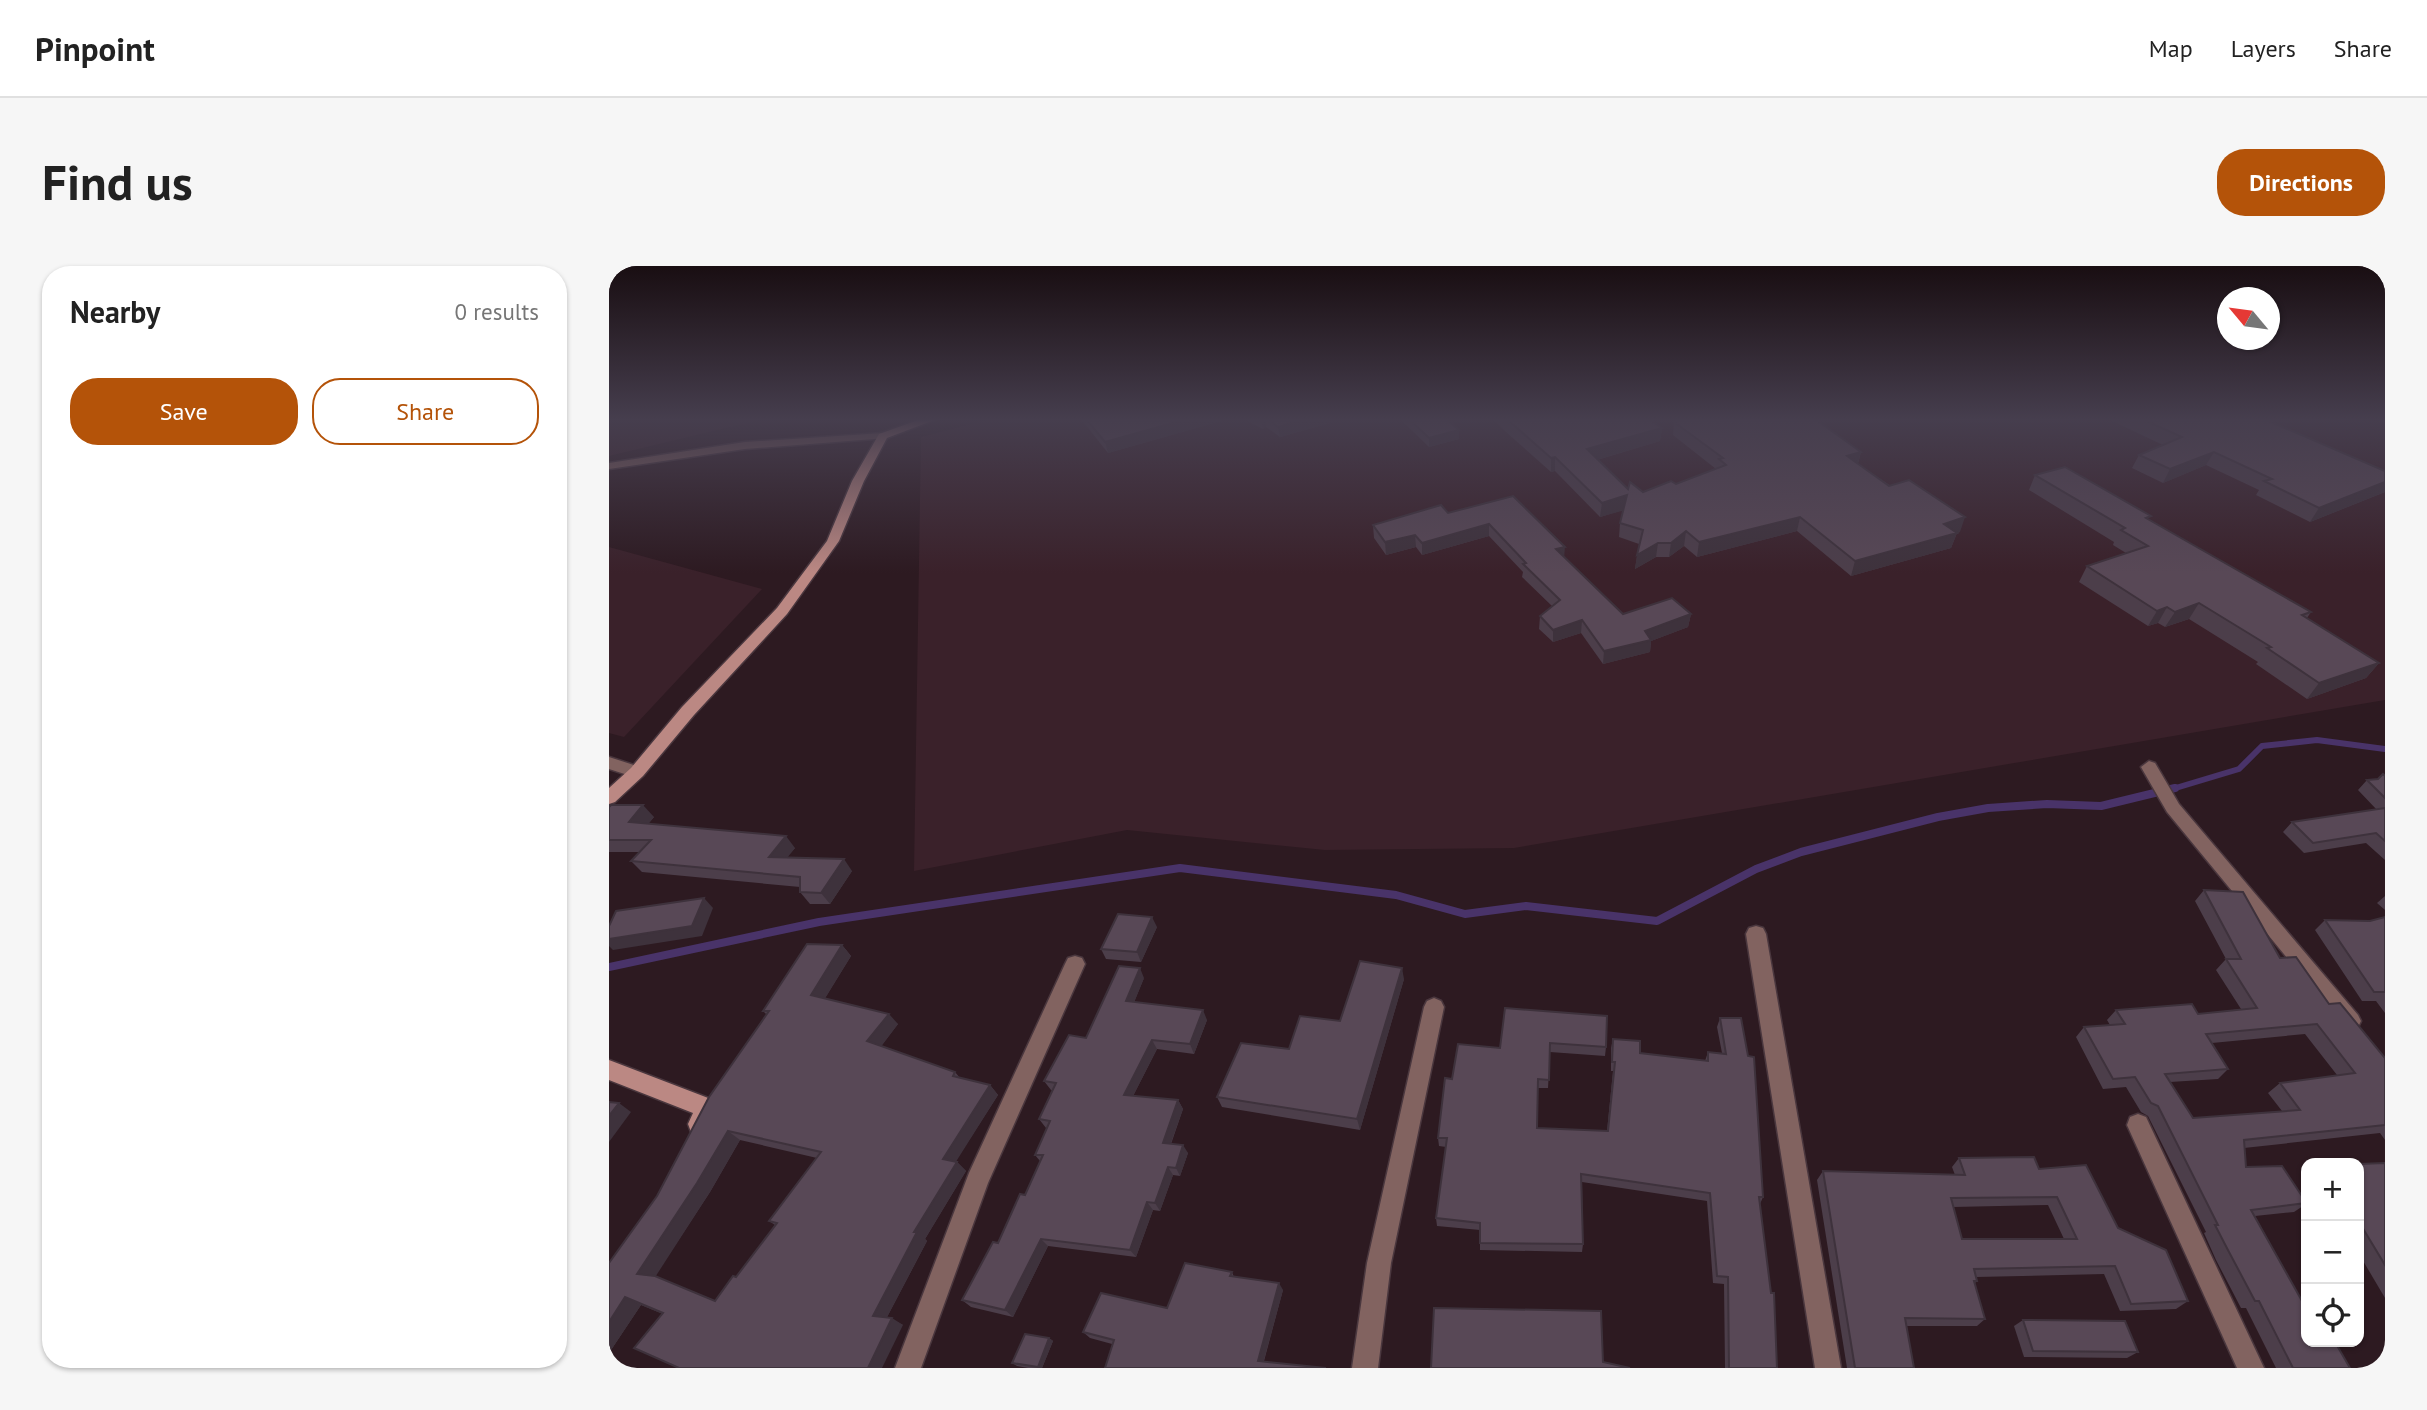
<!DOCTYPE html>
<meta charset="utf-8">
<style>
:root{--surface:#fff;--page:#f6f6f6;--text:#222;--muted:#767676;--line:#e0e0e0;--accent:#b45309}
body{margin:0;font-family:"PT Sans",sans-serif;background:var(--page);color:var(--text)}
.controls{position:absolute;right:21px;bottom:21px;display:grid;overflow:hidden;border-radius:14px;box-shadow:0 2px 5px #0004}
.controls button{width:63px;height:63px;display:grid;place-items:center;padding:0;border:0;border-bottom:2px solid var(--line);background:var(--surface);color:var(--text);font:35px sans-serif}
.compass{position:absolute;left:1608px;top:21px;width:63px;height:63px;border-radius:50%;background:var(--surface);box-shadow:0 2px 5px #0004;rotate:299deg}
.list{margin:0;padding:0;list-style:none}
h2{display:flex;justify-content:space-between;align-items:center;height:91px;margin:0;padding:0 28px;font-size:30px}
h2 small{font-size:23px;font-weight:400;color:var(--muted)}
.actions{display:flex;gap:14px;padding:21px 28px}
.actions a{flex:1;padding:16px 0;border:2px solid var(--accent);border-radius:28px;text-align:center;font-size:24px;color:var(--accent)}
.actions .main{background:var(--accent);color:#fff}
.icon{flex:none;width:38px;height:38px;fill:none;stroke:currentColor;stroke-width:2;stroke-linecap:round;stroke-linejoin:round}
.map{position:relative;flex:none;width:1776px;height:1102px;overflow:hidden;border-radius:28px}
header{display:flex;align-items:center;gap:42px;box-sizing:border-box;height:98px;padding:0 35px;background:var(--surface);border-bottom:2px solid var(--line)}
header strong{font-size:33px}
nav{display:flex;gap:38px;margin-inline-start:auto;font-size:24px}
.intro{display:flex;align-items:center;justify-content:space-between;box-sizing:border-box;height:168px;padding:0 42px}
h1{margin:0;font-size:49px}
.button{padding:18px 32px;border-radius:28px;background:var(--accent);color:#fff;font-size:24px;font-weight:700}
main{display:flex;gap:42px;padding:0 42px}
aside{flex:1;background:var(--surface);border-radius:28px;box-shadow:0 2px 5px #0004}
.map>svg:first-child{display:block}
.built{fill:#3a212a}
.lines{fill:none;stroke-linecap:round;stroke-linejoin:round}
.stream-far1{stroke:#493369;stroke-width:6}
.stream{stroke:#493369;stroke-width:8}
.street-casing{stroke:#4a373e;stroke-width:3}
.secondary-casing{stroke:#4a373e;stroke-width:3}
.street{fill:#826360;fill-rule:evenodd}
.secondary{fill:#bb8883;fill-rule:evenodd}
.wall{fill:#4c3e4a;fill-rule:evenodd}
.shaded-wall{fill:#3e323c}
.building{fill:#584856;stroke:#3e323c;stroke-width:2;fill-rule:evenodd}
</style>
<header>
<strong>Pinpoint</strong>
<nav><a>Map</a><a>Layers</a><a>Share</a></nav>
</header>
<div class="intro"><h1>Find us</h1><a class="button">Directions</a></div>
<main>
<aside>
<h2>Nearby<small>0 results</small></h2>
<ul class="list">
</ul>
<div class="actions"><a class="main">Save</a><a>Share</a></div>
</aside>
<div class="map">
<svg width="1776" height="1102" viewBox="0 0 1776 1102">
<rect width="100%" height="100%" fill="#2d1a21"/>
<!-- built -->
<g class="built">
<path d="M 0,153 L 154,153 L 0,190 Z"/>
<path d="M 382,153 L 1776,153 L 1776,434 L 905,582 L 716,584 L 518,564 L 305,605 L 312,171 Z"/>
<path d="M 0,281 L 153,323 L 15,471 L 0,467 Z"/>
</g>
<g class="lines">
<!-- stream-far1 -->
<path class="stream-far1" d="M 1560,524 L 1630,503 L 1653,480 L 1708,474 L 1776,483"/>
<!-- stream -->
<path class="stream" d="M 0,701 L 210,656 L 571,602 L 787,629 L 856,648 L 917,640 L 1048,655 L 1147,603 L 1192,586 L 1329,551 L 1379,542 L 1438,538 L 1492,540 L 1566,522"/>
<defs>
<g id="street">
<path d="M 274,167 L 278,168 L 278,172 L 136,183 L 0,203 L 0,197 L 136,176 Z"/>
<path d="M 0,491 L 34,502 L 36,506 L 28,512 L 0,503 Z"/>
<path d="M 1540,495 L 1546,497 L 1570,538 L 1749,749 L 1752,755 L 1749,761 L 1742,764 L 1735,761 L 1558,546 L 1532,501 Z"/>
<path d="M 1147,660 L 1154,662 L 1157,668 L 1232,1102 L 1206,1102 L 1137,668 L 1140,662 Z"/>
<path d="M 466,690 L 473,692 L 476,698 L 379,917 L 312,1102 L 286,1102 L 360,907 L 456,698 L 459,692 Z"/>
<path d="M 825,732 L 832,735 L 835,741 L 782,997 L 769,1102 L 743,1102 L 758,997 L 815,741 L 818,735 Z"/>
<path d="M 1529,848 L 1537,851 L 1655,1102 L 1628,1102 L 1518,859 L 1521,851 Z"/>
</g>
<g id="secondary">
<path d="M 312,153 L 328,153 L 278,172 L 255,215 L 230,275 L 178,348 L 85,449 L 34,510 L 6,536 L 0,538 L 0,522 L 22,502 L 73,441 L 168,342 L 218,275 L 243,215 L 270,168 Z"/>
<path d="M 0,794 L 107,835 L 110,842 L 98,866 L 90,869 L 82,866 L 79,858 L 84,847 L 0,814 Z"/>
</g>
</defs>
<!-- street casing -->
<use href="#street" class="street-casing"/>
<!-- secondary casing -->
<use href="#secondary" class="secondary-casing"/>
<!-- street -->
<use href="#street" class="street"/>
<!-- secondary -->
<use href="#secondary" class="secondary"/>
</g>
<!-- wall -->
<g class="wall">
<path d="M 472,153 L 619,153 L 499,187 Z"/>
<path d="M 635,153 L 720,153 L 721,157 L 671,171 L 657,161 L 654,163 Z"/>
<path d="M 791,153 L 837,153 L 850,173 L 820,181 Z"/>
<path d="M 884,153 L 1040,153 L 1053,162 L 1051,175 L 988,194 L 1019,223 L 1034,226 L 1067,218 L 1107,203 L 1064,169 L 1065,156 L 1252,186 L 1249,198 L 1351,266 L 1348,267 L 1342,282 L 1242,310 L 1188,265 L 1088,291 L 1075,280 L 1060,291 L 1047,291 L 1026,303 L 1030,278 L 1010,271 L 1011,257 L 1014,244 L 991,251 L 946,205 L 942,206 L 896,165 Z"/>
<path d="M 1499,153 L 1655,153 L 1776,205 L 1776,226 L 1701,256 L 1647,229 L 1650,224 L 1597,199 L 1554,217 L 1523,202 L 1530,189 L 1554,179 Z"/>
<path d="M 1426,209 L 1540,254 L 1702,346 L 1698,352 L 1770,397 L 1757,412 L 1698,433 L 1647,398 L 1649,396 L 1580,353 L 1556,361 L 1549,357 L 1539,360 L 1470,316 L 1478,300 L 1517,287 L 1504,279 L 1505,276 L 1420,224 Z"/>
<path d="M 904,230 L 955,292 L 1014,348 L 1082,348 L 1079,361 L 1042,375 L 1041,386 L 994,398 L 972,367 L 944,376 L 930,363 L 931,350 L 943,340 L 913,311 L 914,306 L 880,270 L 813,289 L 807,281 L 777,289 L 765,272 L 764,259 L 839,247 Z"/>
<path d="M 1776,510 L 1776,594 L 1757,577 L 1695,587 L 1674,566 L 1683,556 L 1768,544 L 1749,524 L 1758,514 L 1769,513 Z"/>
<path d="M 0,541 L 45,551 L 39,558 L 186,582 L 178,591 L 243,605 L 221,638 L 201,638 L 191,626 L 191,621 L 33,606 L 22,595 L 31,586 L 0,586 Z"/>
<path d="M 1595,624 L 1671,692 L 1776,792 L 1776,874 L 1771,867 L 1635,882 L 1637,901 L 1697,938 L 1685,946 L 1646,950 L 1697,1042 L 1741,1102 L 1667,1102 L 1637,1042 L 1632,1042 L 1607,994 L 1595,967 L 1597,966 L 1539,850 L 1532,846 L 1517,821 L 1494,823 L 1467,771 L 1475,761 L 1501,759 L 1498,754 L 1507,744 L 1589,748 L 1632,743 L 1607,704 L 1617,693 L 1586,635 ZM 1696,768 L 1728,809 L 1671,817 L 1659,827 L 1673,845 L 1584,852 L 1561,816 L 1609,813 L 1619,803 L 1603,777 Z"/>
<path d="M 1776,630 L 1776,644 L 1768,637 Z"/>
<path d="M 1776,651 L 1776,747 L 1767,735 L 1753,735 L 1706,664 L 1716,654 L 1761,655 Z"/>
<path d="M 548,661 L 532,696 L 497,693 L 492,683 Z"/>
<path d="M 233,679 L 242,690 L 216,732 L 289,758 L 272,780 L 346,806 L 351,812 L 381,819 L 389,829 L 346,896 L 348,896 L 357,905 L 316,973 L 318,975 L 278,1051 L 294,1059 L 54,1048 L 32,1039 L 0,1087 L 0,997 L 48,930 L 158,749 L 154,745 ZM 131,874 L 208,892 L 160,955 L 166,959 L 127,1011 L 106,1035 L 46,1010 L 101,926 Z"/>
<path d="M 535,712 L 525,736 L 598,754 L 585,788 L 548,783 L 524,830 L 569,834 L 574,843 L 562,878 L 579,887 L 571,910 L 564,909 L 551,945 L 544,944 L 527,991 L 439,980 L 404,1051 L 362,1041 L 353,1034 L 389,977 L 416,929 L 431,895 L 426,889 L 438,862 L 437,862 L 430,853 L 443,824 L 442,824 L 435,815 Z"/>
<path d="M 795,713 L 751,864 L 613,841 L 608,831 L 680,783 L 731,755 Z"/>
<path d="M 896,742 L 997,781 L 996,790 L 941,786 L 939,822 L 929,822 L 928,862 L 998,865 L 1004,805 L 1002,805 L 1002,782 L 1004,773 L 1031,787 L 1096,795 L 1099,786 L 1113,787 L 1108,761 L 1111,752 L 1154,931 L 1151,938 L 1168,1102 L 1116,1102 L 1115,1018 L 1104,1017 L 1098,935 L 973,916 L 974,978 L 973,986 L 871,984 L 871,964 L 828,960 L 827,952 L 837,881 L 830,880 L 829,872 L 843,813 L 891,782 Z"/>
<path d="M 1350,892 L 1430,903 L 1509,962 L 1579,1035 L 1567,1043 L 1511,1045 L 1495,1008 L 1367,1011 L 1368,1015 L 1366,1017 L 1376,1053 L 1368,1060 L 1297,1060 L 1305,1102 L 1238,1102 L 1208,914 L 1214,905 L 1346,909 L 1343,901 ZM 1439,939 L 1455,973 L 1353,973 L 1344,941 Z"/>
<path d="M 1776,897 L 1776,1032 L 1750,988 L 1750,898 Z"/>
<path d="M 623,1006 L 625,1011 L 674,1024 L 655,1095 L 503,1078 L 481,1072 L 474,1066 L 558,1042 Z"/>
<path d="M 1414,1054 L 1529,1086 L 1518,1092 L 1415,1091 L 1405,1060 Z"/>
<path d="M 440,1072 L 444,1075 L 433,1102 L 419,1102 L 408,1100 L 403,1097 Z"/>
</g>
<!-- shaded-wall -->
<g class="shaded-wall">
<path d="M 578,153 L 619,153 L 499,187 L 496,176 Z"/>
<path d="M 652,153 L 656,153 L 657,161 L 654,163 Z"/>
<path d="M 696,153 L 720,153 L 721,157 L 671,171 L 669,161 Z"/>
<path d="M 1053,162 L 1051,175 L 977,197 L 978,183 Z"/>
<path d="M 850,164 L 850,173 L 820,181 L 820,172 Z"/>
<path d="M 1252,186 L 1248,200 L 1238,190 Z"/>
<path d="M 1605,186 L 1597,199 L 1554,217 L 1561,203 Z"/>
<path d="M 946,191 L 946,205 L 942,206 L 942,192 Z"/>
<path d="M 1776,216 L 1776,226 L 1701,256 L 1710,242 Z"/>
<path d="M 1018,229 L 1016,244 L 991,251 L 993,237 Z"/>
<path d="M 1191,251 L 1188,265 L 1088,291 L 1090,276 Z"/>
<path d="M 1356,251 L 1351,266 L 1329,272 L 1335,258 Z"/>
<path d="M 880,258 L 880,270 L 813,289 L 813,277 Z"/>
<path d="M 1077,265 L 1075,280 L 1060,291 L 1062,277 Z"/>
<path d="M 1348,267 L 1342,282 L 1242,310 L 1246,295 Z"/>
<path d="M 806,269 L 807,281 L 777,289 L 776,276 Z"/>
<path d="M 1049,277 L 1047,291 L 1026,303 L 1028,289 Z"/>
<path d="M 956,281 L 955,293 L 947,283 Z"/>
<path d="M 1590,337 L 1580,353 L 1556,361 L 1566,346 Z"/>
<path d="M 1558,341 L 1549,357 L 1539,360 L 1548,345 Z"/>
<path d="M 1082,348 L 1079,361 L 1042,375 L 1041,386 L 994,398 L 995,385 L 1036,365 Z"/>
<path d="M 973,354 L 972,367 L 944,376 L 944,364 Z"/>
<path d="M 1770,397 L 1757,412 L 1698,433 L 1710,417 Z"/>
<path d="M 34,539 L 45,551 L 31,568 L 20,556 Z"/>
<path d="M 177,570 L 186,582 L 170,602 L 160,591 Z"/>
<path d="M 235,593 L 243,605 L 221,638 L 212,627 Z"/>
<path d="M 95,632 L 104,642 L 93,670 L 4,684 L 0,680 L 0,673 Z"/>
<path d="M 543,651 L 548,661 L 532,696 L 528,686 Z"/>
<path d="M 233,679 L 242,690 L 212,739 L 202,729 Z"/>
<path d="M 531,702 L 535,712 L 522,744 L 517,735 Z"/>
<path d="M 793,702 L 795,713 L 751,864 L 748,853 Z"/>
<path d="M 594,744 L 598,754 L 585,788 L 581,778 Z"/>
<path d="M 280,748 L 289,758 L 268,786 L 258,775 Z"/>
<path d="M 543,774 L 548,783 L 520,838 L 515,829 Z"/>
<path d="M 381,819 L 389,829 L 343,902 L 334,893 Z"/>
<path d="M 569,834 L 574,843 L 559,885 L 554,877 Z"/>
<path d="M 10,837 L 22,846 L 0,876 L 0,850 Z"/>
<path d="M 119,865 L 131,874 L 101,926 L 43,1016 L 28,1008 Z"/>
<path d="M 574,879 L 579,887 L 571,910 L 567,902 Z"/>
<path d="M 348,896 L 357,905 L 316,973 L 318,975 L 275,1057 L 264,1050 L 305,966 Z"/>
<path d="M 559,901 L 564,909 L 551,945 L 546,937 Z"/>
<path d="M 538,936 L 544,944 L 527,991 L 521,984 Z"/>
<path d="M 432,973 L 439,980 L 404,1051 L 396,1044 Z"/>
<path d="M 670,1017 L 674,1024 L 653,1101 L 649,1095 Z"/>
<path d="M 16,1031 L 32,1039 L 0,1087 L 0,1056 Z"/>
<path d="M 283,1052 L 294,1059 L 273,1102 L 259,1102 Z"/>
<path d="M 440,1072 L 444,1075 L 433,1102 L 430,1102 L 429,1101 Z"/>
</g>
<!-- building -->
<g class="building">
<path d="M 477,153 L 578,153 L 496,176 Z"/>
<path d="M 659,153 L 696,153 L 669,161 Z"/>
<path d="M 800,153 L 837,153 L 850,164 L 820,172 Z"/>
<path d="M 898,153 L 1040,153 L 1053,162 L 978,183 L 1019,223 L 1021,216 L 1034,226 L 1062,215 L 1067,218 L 1117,199 L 1110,193 L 1114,192 L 1065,156 L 1076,153 L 1206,153 L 1252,186 L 1238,190 L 1280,220 L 1300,214 L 1356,251 L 1335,258 L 1348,267 L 1246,295 L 1191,251 L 1090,276 L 1077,265 L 1062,277 L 1049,277 L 1028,289 L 1034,264 L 1011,257 L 1018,229 L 993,237 L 946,191 L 942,192 Z"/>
<path d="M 1533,153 L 1655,153 L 1776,205 L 1776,216 L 1710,242 L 1655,215 L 1663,213 L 1605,186 L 1561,203 L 1530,189 L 1573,171 Z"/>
<path d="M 1456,201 L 1542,250 L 1537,252 L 1702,346 L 1693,349 L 1770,397 L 1710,417 L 1658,382 L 1662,381 L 1590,337 L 1566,346 L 1558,341 L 1548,345 L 1478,300 L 1539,280 L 1512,264 L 1516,262 L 1426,209 Z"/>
<path d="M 904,230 L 956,281 L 947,283 L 1014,348 L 1063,332 L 1082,348 L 1036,365 L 1042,374 L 995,385 L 973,354 L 944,364 L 931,350 L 951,334 L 914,298 L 917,297 L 880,258 L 813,277 L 806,269 L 776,276 L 764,259 L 832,239 L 839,247 Z"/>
<path d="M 1774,508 L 1776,510 L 1776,532 L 1758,514 L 1769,513 Z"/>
<path d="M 2,539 L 34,539 L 20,556 L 177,570 L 160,591 L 235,593 L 212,627 L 191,626 L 191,611 L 22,595 L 42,574 L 0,574 L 0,541 Z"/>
<path d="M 1776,542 L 1776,575 L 1767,567 L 1704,577 L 1683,556 Z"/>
<path d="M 1595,624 L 1634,626 L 1671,692 L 1687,691 L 1720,738 L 1731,737 L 1776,792 L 1776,859 L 1635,874 L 1637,901 L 1673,900 L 1697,936 L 1697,937 L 1642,944 L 1697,1042 L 1697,1076 L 1726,1076 L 1741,1102 L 1684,1102 L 1650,1035 L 1646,1035 L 1620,986 L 1606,959 L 1609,959 L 1549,840 L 1542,837 L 1526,811 L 1504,813 L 1475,761 L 1516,758 L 1507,744 L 1583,738 L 1589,748 L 1648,742 L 1617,693 L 1632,693 ZM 1708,758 L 1746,807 L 1671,817 L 1691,844 L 1584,852 L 1556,808 L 1619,803 L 1597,768 Z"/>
<path d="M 95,632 L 83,660 L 0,673 L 0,660 L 7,645 Z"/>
<path d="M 509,648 L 543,651 L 528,686 L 492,683 Z"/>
<path d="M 1776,651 L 1776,726 L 1765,726 L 1716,654 L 1761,655 Z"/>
<path d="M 198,678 L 233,679 L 202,729 L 280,748 L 258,775 L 346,806 L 344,810 L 381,819 L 334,893 L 348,896 L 305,966 L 308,966 L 264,1050 L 283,1052 L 259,1102 L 70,1102 L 25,1082 L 54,1047 L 16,1031 L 0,1056 L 0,997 L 48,930 L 100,831 L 160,745 L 154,745 ZM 119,865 L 212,886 L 160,955 L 168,957 L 127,1011 L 124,1010 L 106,1035 L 46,1010 L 28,1008 L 88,917 Z"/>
<path d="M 751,695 L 793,702 L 748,853 L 608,831 L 632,777 L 680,783 L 691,750 L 731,755 Z"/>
<path d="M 510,700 L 531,702 L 517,735 L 594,744 L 581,778 L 543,774 L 515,829 L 569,834 L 554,877 L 574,879 L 567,902 L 559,901 L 546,937 L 538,936 L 521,984 L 432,973 L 396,1044 L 353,1034 L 384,976 L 389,977 L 411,928 L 416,929 L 434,889 L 426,889 L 441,855 L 430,853 L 447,817 L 435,815 L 460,769 L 477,772 Z"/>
<path d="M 896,742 L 998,750 L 997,781 L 941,777 L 940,814 L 929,813 L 928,862 L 999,865 L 1006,796 L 1003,796 L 1004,773 L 1031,775 L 1031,787 L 1099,795 L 1099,786 L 1117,788 L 1111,752 L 1132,752 L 1139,790 L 1145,791 L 1154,931 L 1150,931 L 1162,1027 L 1165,1027 L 1168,1102 L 1120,1102 L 1119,1011 L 1108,1010 L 1101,927 L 972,908 L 974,978 L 871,977 L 871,957 L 827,952 L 838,872 L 829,872 L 836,812 L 843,813 L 849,778 L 891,782 Z"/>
<path d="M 0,836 L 10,837 L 0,850 Z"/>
<path d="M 1425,891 L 1430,903 L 1477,899 L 1509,962 L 1557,984 L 1579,1035 L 1522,1038 L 1506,1000 L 1365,1003 L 1368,1015 L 1365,1015 L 1376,1053 L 1296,1052 L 1305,1102 L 1246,1102 L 1214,905 L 1356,909 L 1350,892 ZM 1448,931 L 1468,973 L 1353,973 L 1342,932 Z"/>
<path d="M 1776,897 L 1776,999 L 1750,956 L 1750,954 L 1753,954 L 1750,948 L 1750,898 Z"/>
<path d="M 576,997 L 623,1006 L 621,1010 L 670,1017 L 649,1095 L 717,1102 L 496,1102 L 505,1074 L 474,1066 L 492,1027 L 558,1042 Z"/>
<path d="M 825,1042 L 992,1045 L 994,1096 L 1021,1102 L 822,1102 Z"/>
<path d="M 1414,1054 L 1516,1055 L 1529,1086 L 1424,1085 Z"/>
<path d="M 416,1068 L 440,1072 L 429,1101 L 403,1097 Z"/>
</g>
<!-- sky -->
<linearGradient id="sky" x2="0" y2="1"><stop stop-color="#190e12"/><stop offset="0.5" stop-color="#463e4e"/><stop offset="1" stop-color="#463e4e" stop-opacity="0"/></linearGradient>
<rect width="1776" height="307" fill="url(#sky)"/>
</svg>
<div class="controls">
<button>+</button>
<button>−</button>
<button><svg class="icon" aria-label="locate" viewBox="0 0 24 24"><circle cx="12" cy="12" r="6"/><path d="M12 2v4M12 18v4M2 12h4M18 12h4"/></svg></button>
</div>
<svg class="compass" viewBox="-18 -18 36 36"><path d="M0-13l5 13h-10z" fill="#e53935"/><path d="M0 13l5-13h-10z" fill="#767676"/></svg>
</div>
</main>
